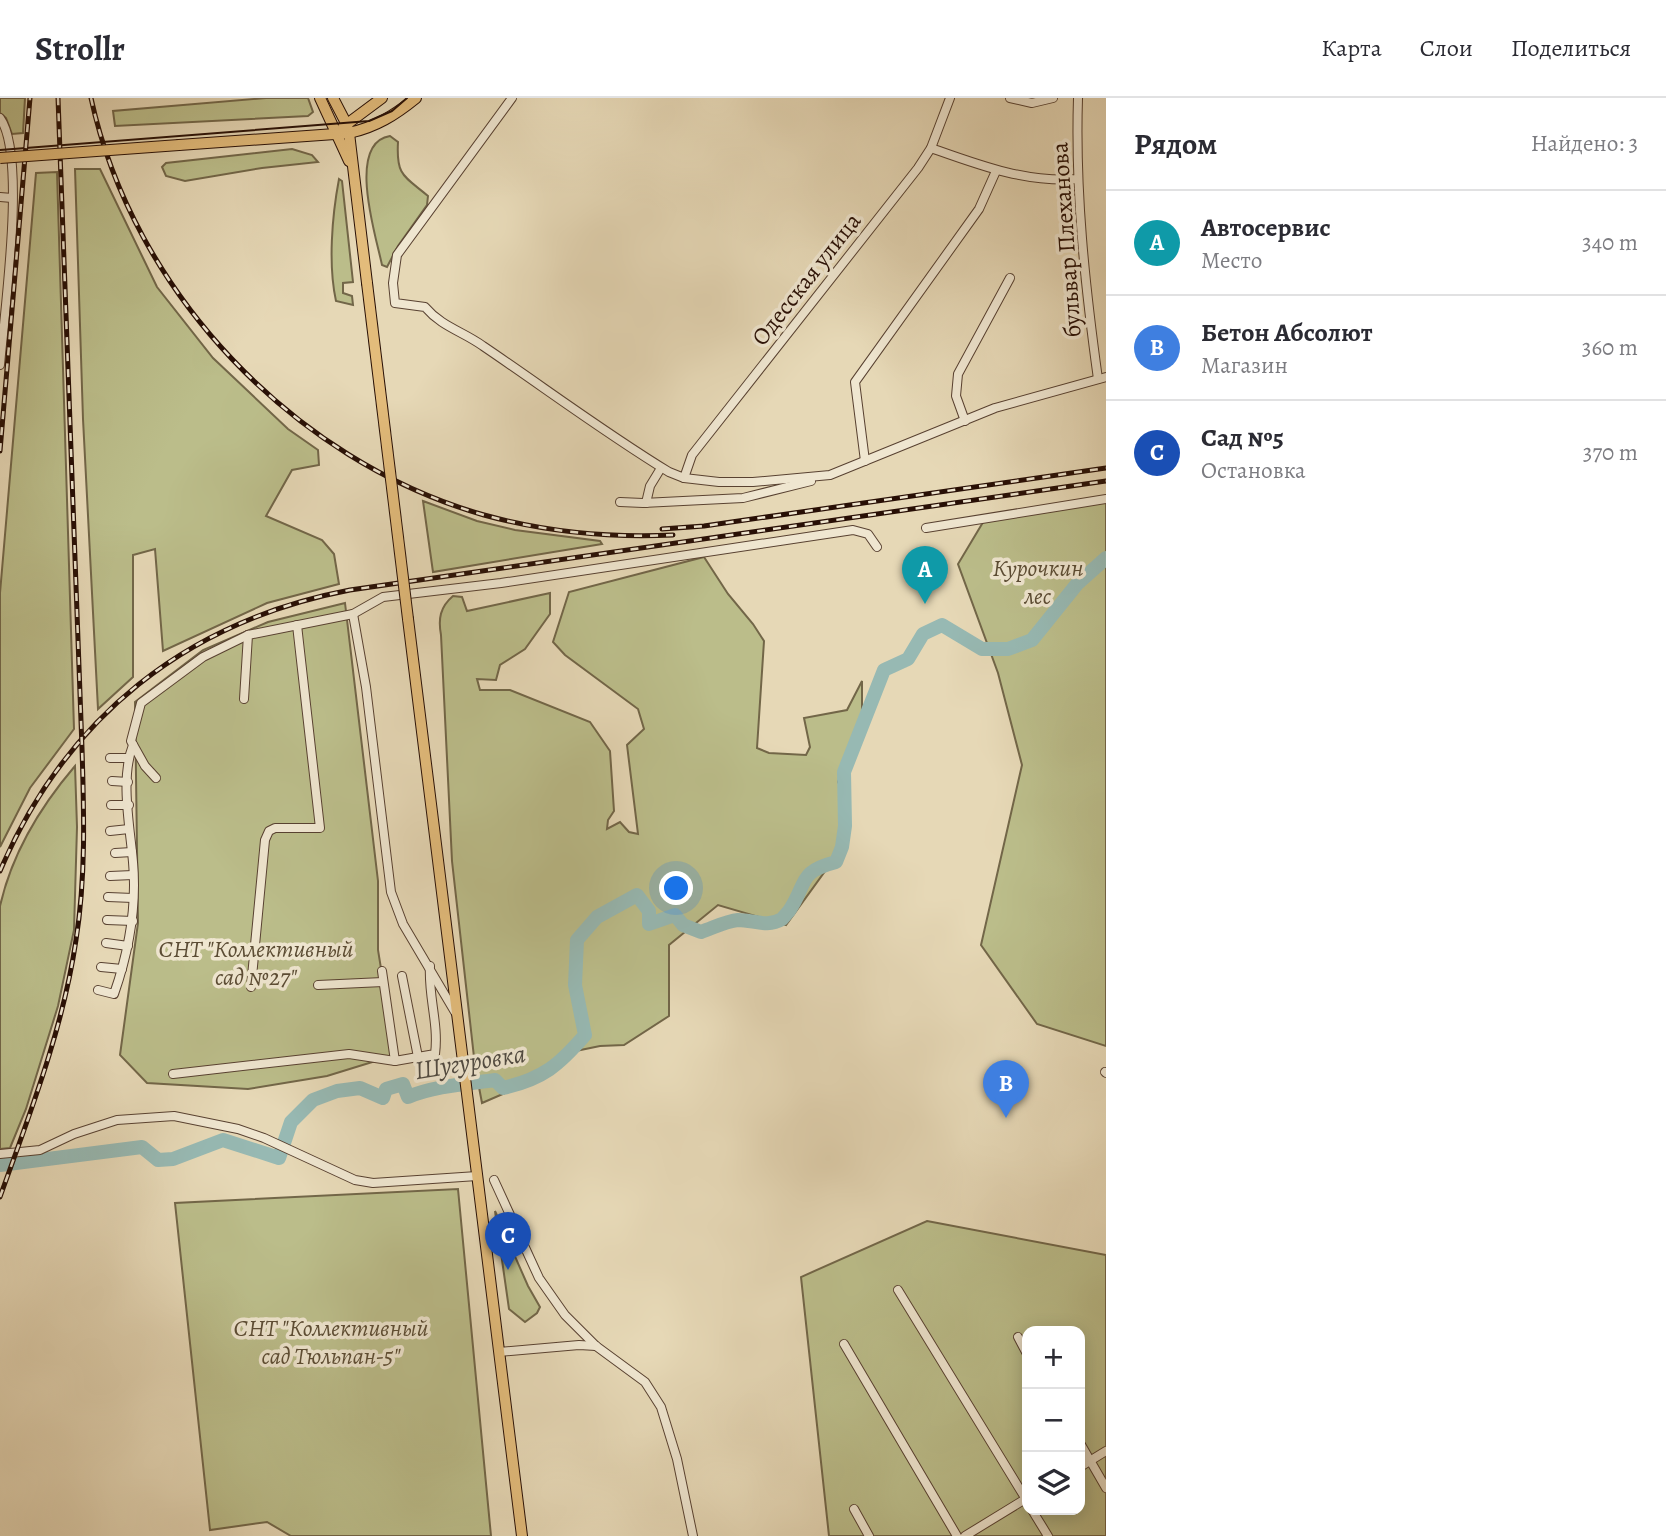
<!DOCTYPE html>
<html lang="ru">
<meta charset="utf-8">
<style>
:root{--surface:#fff;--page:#f2f2f3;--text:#2b2b33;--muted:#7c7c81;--line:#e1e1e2;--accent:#111827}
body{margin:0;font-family:Alegreya,serif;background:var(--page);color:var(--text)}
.controls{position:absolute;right:21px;bottom:21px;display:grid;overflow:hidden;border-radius:14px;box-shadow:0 4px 18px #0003}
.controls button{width:63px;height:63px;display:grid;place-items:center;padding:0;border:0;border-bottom:2px solid var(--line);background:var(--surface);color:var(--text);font:35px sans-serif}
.you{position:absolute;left:677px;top:791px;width:24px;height:24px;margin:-18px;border:5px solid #fff;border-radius:50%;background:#1a73e8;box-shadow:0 0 0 10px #1a73e833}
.badge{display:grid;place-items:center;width:46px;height:46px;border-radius:50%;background:var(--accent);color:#fff;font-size:23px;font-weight:700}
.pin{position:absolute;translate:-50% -58px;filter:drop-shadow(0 2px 4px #0008)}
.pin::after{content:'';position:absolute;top:37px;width:24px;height:21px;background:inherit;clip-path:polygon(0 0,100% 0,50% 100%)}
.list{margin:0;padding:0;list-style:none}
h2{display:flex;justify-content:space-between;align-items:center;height:91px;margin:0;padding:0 28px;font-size:30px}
h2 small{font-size:23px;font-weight:400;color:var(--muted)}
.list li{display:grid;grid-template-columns:46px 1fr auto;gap:21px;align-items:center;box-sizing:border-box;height:105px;padding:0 28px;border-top:2px solid var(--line)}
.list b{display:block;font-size:26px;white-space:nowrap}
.list p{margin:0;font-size:23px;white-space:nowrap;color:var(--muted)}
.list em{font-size:23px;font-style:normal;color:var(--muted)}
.icon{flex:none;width:38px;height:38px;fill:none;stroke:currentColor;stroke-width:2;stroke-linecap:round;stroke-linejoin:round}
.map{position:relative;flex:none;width:1106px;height:1438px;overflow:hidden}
header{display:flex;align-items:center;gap:42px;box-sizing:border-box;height:98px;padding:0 35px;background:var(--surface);border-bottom:2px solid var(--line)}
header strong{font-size:33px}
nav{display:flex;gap:38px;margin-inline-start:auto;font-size:24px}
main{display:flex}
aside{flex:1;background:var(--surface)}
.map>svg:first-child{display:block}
.green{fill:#bbbd8a;stroke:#726648;stroke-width:2;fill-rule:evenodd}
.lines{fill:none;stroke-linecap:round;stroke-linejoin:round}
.river{stroke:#97b9b3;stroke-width:14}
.minor-casing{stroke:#584131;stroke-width:10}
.major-casing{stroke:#280f05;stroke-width:12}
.minor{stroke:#efe6d0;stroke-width:8}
.major{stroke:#e3bc7b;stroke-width:10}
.tram{stroke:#280f05;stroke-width:2}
.rail-casing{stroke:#280f05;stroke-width:5}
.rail{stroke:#efe6d0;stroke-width:2.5;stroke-dasharray:8;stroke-linecap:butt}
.major-bridge-casing{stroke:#280f05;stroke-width:12;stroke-linecap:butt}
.major-bridge{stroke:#e3bc7b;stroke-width:10}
.labels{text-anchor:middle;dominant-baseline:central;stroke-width:7;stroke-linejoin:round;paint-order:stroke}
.street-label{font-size:24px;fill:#280f05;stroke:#efe6d0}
.park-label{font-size:24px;font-style:italic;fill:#5b4c34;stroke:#efe6d0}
.water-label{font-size:26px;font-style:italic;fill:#4f4a42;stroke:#efe6d0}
</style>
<header>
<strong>Strollr</strong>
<nav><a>Карта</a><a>Слои</a><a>Поделиться</a></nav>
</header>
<main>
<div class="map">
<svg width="1106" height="1438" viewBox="0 0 1106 1438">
<rect width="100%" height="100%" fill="#e6d8b6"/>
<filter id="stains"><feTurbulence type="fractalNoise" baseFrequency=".00286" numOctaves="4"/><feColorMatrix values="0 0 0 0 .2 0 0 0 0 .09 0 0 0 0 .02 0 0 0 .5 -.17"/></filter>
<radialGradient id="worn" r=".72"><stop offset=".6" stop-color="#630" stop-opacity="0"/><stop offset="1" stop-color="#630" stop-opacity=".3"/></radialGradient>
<!-- green -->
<g class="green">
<path d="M 0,0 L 25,0 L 23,35 L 12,36 L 6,20 L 0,15 Z"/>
<path d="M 266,0 L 308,0 L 313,14 L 308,18 L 115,28 L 113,13 Z"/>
<path d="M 390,38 L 398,44 C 396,78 404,78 428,98 L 427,107 L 398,148 L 387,169 L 382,167 C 376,138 346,45 390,38 Z"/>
<path d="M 292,51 L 312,57 L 318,64 L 262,70 L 185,83 L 166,78 L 162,69 L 166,65 Z"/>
<path d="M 75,71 L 100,71 L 157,189 L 213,260 L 288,331 L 318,352 L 319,367 L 292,372 L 266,418 L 322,442 L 334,456 L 339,486 L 267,505 L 163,553 L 155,451 L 133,457 L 133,579 L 98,611 L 83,321 Z"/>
<path d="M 57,74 L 74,631 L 30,690 L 0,749 L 0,495 L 36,75 Z"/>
<path d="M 339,81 L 342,83 L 353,184 L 343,185 L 343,195 L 352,198 L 353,207 L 336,203 C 328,167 332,118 339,81 Z"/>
<path d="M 423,403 L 477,423 L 515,432 L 600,443 L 602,446 L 433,474 Z"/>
<path d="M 1106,404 L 1106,948 L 1037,926 L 981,847 L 1022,667 L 998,575 L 958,466 L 985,421 Z"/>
<path d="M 704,459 L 728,496 L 753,526 L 764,543 L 757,650 L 769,655 L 806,657 L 810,649 L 804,620 L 847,612 L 862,583 L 862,628 L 838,684 L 849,703 L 836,758 L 786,827 L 718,807 L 669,847 L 669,918 L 624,947 L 600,948 L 571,954 L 547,977 L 482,1005 L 475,968 L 452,763 L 441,537 C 438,521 440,509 453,498 L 462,499 L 467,513 L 550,495 L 550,516 L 525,551 L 500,567 L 496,582 L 477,581 L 480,592 L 510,592 L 590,624 L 610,653 L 614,713 L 608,722 L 607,731 L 620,724 L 629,734 L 638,736 L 627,647 L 644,631 L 638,611 L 565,557 L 553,544 L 569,494 Z"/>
<path d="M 345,505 L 378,783 L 378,852 L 395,957 L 327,978 L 248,991 L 147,985 L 120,957 L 138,825 L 135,604 L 203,552 L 268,524 Z"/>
<path d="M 75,668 L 77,729 L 74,832 L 58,908 L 26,1011 L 10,1050 L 0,1051 L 0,808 C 12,755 40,709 75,668 Z"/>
<path d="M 458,1091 L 491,1438 L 291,1438 L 267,1424 L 210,1432 L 175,1105 Z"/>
<path d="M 495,1113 L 528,1188 L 540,1209 L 537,1215 L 525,1224 L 509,1211 Z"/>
<path d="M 927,1123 L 1106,1157 L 1106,1438 L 829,1438 L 801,1179 ZM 1027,1233 L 1080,1233 L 1080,1412 L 1027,1412 Z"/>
</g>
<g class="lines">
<!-- river -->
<path class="river" d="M 0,1067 L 142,1049 L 158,1062 L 173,1061 L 223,1042 L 279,1060 L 291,1024 L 313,1002 L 337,993 L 360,990 L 383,1000 L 386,991 L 403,986 L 408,999 C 434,988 466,986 495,982 L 503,990 C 543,981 559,967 585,937 L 575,887 L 577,842 L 597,819 L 637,797 L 649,813 L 649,826 L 675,817 L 683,827 L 701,834 C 713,830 726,823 738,822 C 754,822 767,830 782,821 C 784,819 787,815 789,813 C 808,785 797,774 836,764 L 842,749 L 845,728 L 844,674 L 884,572 L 908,561 L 923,536 L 942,527 L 982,551 L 1008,551 L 1032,542 L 1077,486 L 1106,460"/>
<defs>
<g id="minor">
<path d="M 512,0 L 397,157 L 393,185 L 395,205 L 425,209 C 442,229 462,233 483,248 C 545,290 605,335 669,374 L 684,380 L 719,384 L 753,384 L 830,377 L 995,310 L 1106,279"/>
<path d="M 1010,0 L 1032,5 L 1053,0"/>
<path d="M 1078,0 C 1075,94 1085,187 1098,281"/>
<path d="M 0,20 C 27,57 4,217 0,267"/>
<path d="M 931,50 C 979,67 1026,85 1078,81"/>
<path d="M 0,99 L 12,100"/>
<path d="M 965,323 L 956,298 L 958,276 L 1010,180"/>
<path d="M 865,363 L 855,284 L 979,111 L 996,73"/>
<path d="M 684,380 L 692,357 L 918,70 L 931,50 L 950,0"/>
<path d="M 620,404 L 643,405 L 743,400 L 811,383"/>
<path d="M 646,405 L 650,388 L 661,370"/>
<path d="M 926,430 L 1106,401"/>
<path d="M 353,516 L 366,589 L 391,794 L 403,826 L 455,914"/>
<path d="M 244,601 L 248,537 L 353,516 L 383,499 L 501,485 L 853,432 L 868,436 L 877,449"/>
<path d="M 110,660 L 128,660"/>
<path d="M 156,680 L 145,668 L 131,643 L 141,605 L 203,559 L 248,537"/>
<path d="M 112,683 L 128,684"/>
<path d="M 111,707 L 129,707"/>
<path d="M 110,733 L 129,731"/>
<path d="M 115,755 L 132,754"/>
<path d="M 110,778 L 133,777"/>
<path d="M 108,799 L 133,800"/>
<path d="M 107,822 L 133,823"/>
<path d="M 106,845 L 128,848"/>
<path d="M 101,869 L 122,871"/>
<path d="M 382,873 L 395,963 L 435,956 C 439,926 428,898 430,868"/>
<path d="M 402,878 L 418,959"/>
<path d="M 318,887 L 383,884"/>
<path d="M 251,889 L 265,742 L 269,733 L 275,730 L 320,730 L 297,527"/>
<path d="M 98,892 L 114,896 C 129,853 137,809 133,764 C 130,729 120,680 133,647"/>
<path d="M 1105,974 L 1106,975"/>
<path d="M 173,976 L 349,956 L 395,963"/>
<path d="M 0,1056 L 40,1052 L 74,1036 L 117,1022 L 174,1018 L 238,1031 L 264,1040 L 355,1082 L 373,1085 L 477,1078"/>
<path d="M 494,1082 L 539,1180 L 565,1217 L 596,1248 L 645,1284 L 661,1309 L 677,1361 L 693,1438"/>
<path d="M 898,1192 L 1027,1403"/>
<path d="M 1018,1239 L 1027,1256"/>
<path d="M 844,1246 L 957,1438"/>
<path d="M 499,1254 L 579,1247 L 596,1248"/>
<path d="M 1080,1345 L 1106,1390"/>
<path d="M 1080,1369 L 1106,1353"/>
<path d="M 854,1411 L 869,1438"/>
<path d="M 1032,1412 L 1048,1438"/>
<path d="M 965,1438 L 1027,1400"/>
</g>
<g id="major">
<path d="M 320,0 L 349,63"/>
<path d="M 333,0 L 346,25 L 349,35 L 367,185"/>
<path d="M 343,29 L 382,0"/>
<path d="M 179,47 L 349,35 C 376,29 395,17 416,0"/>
<path d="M 408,521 L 522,1438"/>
</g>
</defs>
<!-- minor casing -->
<use href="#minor" class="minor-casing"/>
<!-- major casing -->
<use href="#major" class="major-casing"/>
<!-- minor -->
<use href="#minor" class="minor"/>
<!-- major -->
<use href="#major" class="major"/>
<!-- tram -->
<path class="tram" d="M 0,52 L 369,23 L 392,13 L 407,0"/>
<defs>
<g id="rail">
<path d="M 91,0 C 133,194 294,363 484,417 C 546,434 610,440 673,437"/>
<path d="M 0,353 L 30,0"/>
<path d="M 662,431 L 704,428 L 1106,370"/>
<path d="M 0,773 C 66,619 187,523 350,492 L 1106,383"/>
<path d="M 0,1099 C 30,1015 63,931 76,842 C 86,779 84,714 82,650 L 58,0"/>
</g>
</defs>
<!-- rail casing -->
<use href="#rail" class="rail-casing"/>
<!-- rail -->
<use href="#rail" class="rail"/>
<defs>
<g id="major-bridge">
<path d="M 0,60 L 179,47"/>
<path d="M 367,185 L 408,521"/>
</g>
</defs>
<!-- major-bridge casing -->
<use href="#major-bridge" class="major-bridge-casing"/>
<!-- major-bridge -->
<use href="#major-bridge" class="major-bridge"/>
</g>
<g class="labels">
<!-- street labels -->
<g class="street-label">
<text transform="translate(1066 142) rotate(-94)">бульвар Плеханова</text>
<text transform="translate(806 181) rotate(-52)">Одесская улица</text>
</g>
<!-- park labels -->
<g class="park-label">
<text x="1038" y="470">Курочкин<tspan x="1038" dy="28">лес</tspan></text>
<text x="256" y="851">СНТ "Коллективный<tspan x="256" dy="28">сад №27"</tspan></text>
<text x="331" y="1230">СНТ "Коллективный<tspan x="331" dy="28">сад Тюльпан-5"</tspan></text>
</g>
<!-- water labels -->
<g class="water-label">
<text transform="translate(470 964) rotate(-9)">Шугуровка</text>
</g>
</g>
<rect width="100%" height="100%" filter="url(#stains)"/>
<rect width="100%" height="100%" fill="url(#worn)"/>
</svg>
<div class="controls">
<button>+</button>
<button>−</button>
<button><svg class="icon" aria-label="layers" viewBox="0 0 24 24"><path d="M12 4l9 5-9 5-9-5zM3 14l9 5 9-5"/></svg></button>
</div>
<div class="you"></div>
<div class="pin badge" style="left:925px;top:506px;background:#0f9aa8">A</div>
<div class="pin badge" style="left:1006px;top:1020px;background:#3f7fe0">B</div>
<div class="pin badge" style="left:508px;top:1172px;background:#1a4fb4">C</div>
</div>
<aside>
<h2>Рядом<small>Найдено: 3</small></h2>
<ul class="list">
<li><span class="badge" style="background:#0f9aa8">A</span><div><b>Автосервис</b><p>Место</p></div><em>340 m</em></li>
<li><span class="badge" style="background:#3f7fe0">B</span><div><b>Бетон Абсолют</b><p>Магазин</p></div><em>360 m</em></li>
<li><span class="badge" style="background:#1a4fb4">C</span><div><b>Сад №5</b><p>Остановка</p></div><em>370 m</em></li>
</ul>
</aside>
</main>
